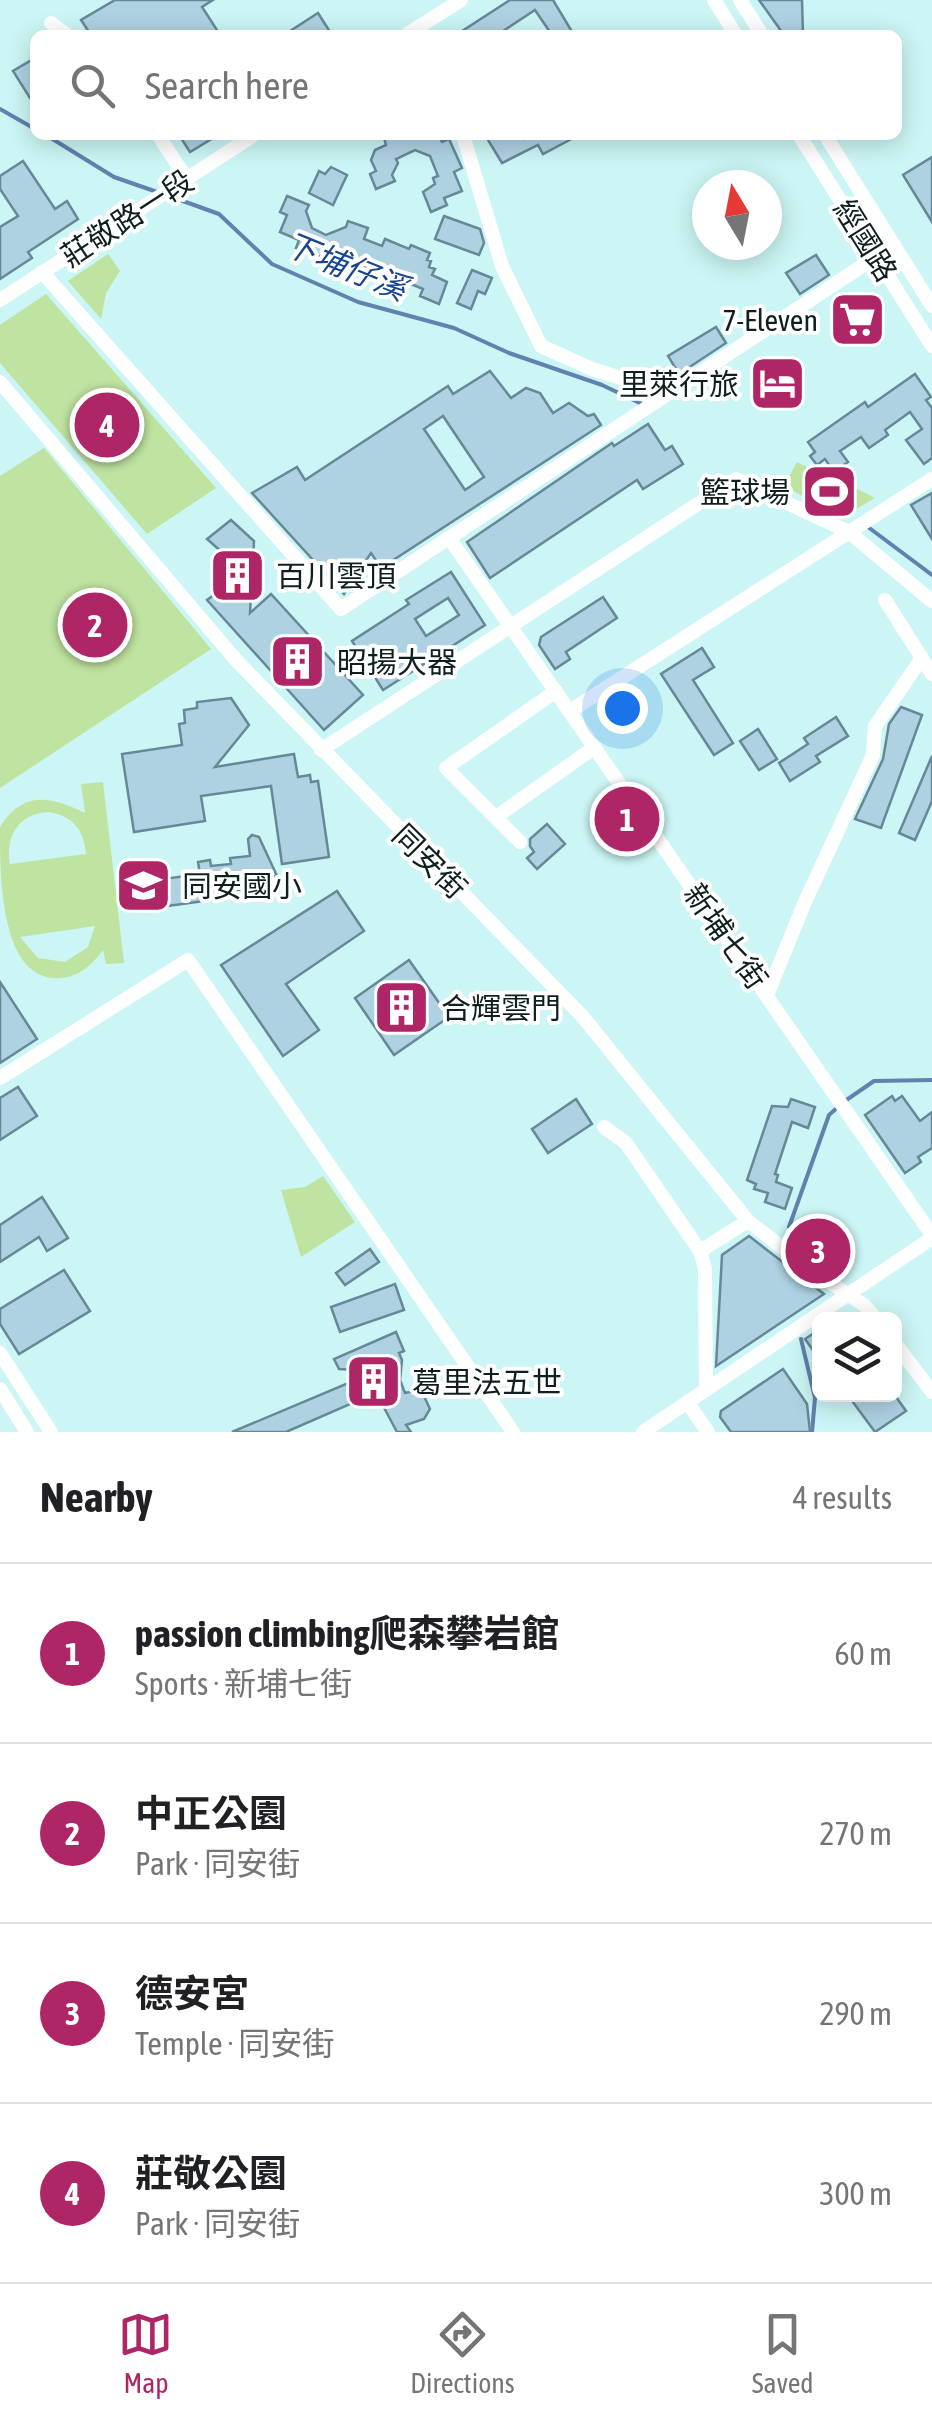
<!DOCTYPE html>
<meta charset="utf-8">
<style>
:root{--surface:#fff;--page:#f2f2f2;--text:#202124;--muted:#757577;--line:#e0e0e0;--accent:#af2667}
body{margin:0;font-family:"Asap Condensed","Noto Sans TC",sans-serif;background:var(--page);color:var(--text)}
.controls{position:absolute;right:30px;bottom:30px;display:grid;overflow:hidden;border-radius:15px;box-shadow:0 5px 25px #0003}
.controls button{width:90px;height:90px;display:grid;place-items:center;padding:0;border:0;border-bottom:2px solid var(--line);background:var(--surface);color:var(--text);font:50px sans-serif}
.compass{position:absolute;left:692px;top:170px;width:90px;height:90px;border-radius:50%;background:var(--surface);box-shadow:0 5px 25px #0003;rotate:350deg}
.you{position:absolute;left:622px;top:708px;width:35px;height:35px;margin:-25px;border:8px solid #fff;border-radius:50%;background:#1a73e8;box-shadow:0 0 0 15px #1a73e833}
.badge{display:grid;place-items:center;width:65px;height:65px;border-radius:50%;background:var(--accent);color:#fff;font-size:32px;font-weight:700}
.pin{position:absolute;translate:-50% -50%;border:5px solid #fff;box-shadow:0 2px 10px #0006}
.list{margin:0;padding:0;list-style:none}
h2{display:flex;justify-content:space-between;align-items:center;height:130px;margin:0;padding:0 40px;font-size:42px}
h2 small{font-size:32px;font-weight:400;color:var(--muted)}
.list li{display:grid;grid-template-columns:65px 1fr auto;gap:30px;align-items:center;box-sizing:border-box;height:180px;padding:0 40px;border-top:2px solid var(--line)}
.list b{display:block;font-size:38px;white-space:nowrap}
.list p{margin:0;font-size:32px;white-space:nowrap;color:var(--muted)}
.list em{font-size:32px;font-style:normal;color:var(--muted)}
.icon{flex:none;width:55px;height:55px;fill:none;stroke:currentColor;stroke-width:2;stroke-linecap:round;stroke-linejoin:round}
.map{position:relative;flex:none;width:932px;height:1432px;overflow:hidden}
.search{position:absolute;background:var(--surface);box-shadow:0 5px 25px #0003;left:30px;right:30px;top:30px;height:110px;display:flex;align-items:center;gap:25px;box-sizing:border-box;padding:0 35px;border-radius:15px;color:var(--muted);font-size:38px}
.sheet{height:850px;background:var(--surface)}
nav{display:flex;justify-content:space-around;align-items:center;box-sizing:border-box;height:140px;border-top:2px solid var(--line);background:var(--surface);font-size:28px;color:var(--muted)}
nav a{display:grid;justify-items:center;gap:5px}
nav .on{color:var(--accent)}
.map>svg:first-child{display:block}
.green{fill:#bfe3a0;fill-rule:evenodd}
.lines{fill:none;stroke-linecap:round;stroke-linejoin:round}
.stream{stroke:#6181ae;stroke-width:4}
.building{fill:#afd2e3;stroke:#678897;stroke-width:2.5;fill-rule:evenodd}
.minor{stroke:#fff;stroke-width:14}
.labels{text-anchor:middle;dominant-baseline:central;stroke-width:8;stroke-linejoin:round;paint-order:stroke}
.street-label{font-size:30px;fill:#0f1f1f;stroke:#fff}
.poi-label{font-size:30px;fill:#0f1f1f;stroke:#fff;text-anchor:start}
.water-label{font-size:32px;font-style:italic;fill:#194590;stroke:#fff}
</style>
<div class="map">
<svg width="932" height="1432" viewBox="0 0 932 1432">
<rect width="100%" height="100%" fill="#cbf6f5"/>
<!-- green -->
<g class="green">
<path d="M 108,254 L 120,271 L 106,293 L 101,319 L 68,281 Z"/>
<path d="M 46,294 L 216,488 L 147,534 L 0,363 L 0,325 Z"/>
<path d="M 44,448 L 211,649 L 0,788 L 0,476 Z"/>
<path d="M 797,462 C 823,476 849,484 875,498 L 842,517 L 784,486 Z"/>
<path d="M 103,782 L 124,963 L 106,964 L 103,950 C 90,968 74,980 52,978 C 0,972 0,875 0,827 C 24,789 52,797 85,813 L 81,784 ZM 49,812 C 74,816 84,831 86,854 L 10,864 C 5,836 19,813 49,812 ZM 95,926 L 88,947 L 65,962 L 38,958 L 20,937 Z"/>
<path d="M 323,1176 L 355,1222 L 301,1257 L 281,1190 L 305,1187 Z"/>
</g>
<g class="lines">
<!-- stream -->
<g class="stream">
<path d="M 0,109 L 35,129"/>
<path d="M 46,135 L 114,177 L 160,193"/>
<path d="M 169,196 L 219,214 L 272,264 L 358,302 L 454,328 L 509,353 L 602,385 L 644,405"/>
<path d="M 868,527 L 932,575"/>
<path d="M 845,1101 L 874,1081 L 932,1080"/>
<path d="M 789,1227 L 829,1115 L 838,1107"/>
<path d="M 801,1339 L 815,1398 L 812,1432"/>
</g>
</g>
<!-- building -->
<g class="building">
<path d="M 115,0 L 213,0 L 202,7 L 217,30 L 209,35 L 91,35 L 81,20 Z"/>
<path d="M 510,0 L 553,0 L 574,35 L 552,35 L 535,10 L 497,35 L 456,35 Z"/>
<path d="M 759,0 L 802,0 L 803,35 L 784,35 Z"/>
<path d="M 318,13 L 332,35 L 284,35 Z"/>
<path d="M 35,58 L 35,106 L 13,71 Z"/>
<path d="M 179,135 L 218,135 L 190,152 Z"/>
<path d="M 391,135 L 438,135 L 442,142 L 449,139 L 462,168 L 454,172 L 462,191 L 444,198 L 447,205 L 431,212 L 423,192 L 435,184 L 433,178 L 438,176 L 430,156 L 415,150 L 396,159 L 398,163 L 392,175 L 395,181 L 376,189 L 370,174 L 376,171 L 371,160 L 375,150 L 386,145 L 384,138 Z"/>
<path d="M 485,135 L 522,135 L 524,139 L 531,135 L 579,135 L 543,154 L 538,145 L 502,163 Z"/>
<path d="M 932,157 L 932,222 L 903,175 Z"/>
<path d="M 23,161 L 55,209 L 67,201 L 78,219 L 28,252 L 32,258 L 0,279 L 0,227 L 18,216 L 0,189 L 0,176 Z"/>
<path d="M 331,167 L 347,175 L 333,205 L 309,193 L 319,171 L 325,174 Z"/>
<path d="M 287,196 L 309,205 L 306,211 L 312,228 L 326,235 L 346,227 L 348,221 L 368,228 L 364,239 L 382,246 L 385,239 L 409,249 L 411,245 L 430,253 L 427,260 L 431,261 L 429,267 L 435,269 L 432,275 L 447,282 L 439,304 L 420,296 L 423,289 L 391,276 L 329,252 L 326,259 L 296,248 L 299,240 L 280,232 L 287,215 L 280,212 Z"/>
<path d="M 444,216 L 480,229 L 484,243 L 479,255 L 435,239 Z"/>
<path d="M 816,255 L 829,275 L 800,294 L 786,273 Z"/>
<path d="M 472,270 L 492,278 L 485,294 L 478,291 L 471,309 L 457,303 Z"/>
<path d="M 716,327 L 726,343 L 679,374 L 668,356 Z"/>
<path d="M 490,371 L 511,398 L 526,388 L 540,393 L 553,413 L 569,403 L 588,416 L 594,414 L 601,425 L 381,568 L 371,553 L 344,594 L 252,493 L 297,467 L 305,480 L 448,386 L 453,394 ZM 443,416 L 484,477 L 465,490 L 424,429 Z"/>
<path d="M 915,374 L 931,397 L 926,400 L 932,408 L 932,458 L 924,464 L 906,440 L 922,429 L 910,412 L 885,430 L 888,435 L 869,448 L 861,437 L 840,451 L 848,462 L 834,472 L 825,459 L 817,465 L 810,456 L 815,452 L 808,442 L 865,402 L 868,407 Z"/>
<path d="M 648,424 L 665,450 L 672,446 L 683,464 L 643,489 L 637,480 L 490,578 L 467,542 L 612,443 L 614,446 Z"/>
<path d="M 932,493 L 932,539 L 911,505 Z"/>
<path d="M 231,520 L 254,541 L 250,613 L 271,594 L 363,695 L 324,730 L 207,600 L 222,589 L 217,585 L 225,566 L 223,553 L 207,539 Z"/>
<path d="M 451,572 L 485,625 L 383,690 L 352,641 L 409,604 L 406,600 ZM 448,598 L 459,615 L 426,636 L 415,619 Z"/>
<path d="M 603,597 L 617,618 L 566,652 L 570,659 L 555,669 L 539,645 L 541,637 Z"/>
<path d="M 702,648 L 714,667 L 693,680 L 733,743 L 714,755 L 661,674 Z"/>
<path d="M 231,698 L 249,725 L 215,767 L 294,754 L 298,777 L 310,775 L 311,782 L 318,781 L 329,857 L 282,864 L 271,786 L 201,796 L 205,821 L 134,832 L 122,754 L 182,745 L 179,724 L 185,723 L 184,710 L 197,708 L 197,702 Z"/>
<path d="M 901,707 L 922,715 L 881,828 L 855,819 L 883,759 L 889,724 Z"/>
<path d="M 836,717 L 848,736 L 816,756 L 820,762 L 790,781 L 779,763 L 808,744 L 804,738 Z"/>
<path d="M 758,729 L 777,759 L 759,770 L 740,741 Z"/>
<path d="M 932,756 L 932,801 L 915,840 L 899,833 Z"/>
<path d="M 547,824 L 565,844 L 537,869 L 527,858 L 534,852 L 530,846 L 530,839 Z"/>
<path d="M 252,835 L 259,837 L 277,876 L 260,878 L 262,886 L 225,892 L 226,898 L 131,911 L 128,884 L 200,874 L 198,862 L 210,860 L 211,866 L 231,864 L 230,858 L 250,856 L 248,839 Z"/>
<path d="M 337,891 L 364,931 L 286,984 L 319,1030 L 283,1056 L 221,965 Z"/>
<path d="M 409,960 L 449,1017 L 394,1055 L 355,998 Z"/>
<path d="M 0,982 L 37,1039 L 0,1063 Z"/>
<path d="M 18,1087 L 37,1116 L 0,1140 L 0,1098 Z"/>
<path d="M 892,1096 L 895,1101 L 902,1096 L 920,1121 L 932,1112 L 932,1148 L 918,1157 L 921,1162 L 905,1173 L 865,1115 Z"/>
<path d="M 576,1099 L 592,1124 L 548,1153 L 532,1129 Z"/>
<path d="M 791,1099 L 815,1107 L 808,1128 L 792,1122 L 775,1174 L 778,1175 L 776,1182 L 792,1188 L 785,1209 L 765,1202 L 768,1193 L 754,1189 L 756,1184 L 747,1180 L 772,1106 L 788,1107 Z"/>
<path d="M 42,1197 L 68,1238 L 47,1251 L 39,1237 L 0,1262 L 0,1225 Z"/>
<path d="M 749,1236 L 824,1294 L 716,1366 L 722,1255 Z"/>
<path d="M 370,1249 L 379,1262 L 345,1285 L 336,1273 Z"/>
<path d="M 64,1270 L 90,1311 L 19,1354 L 0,1324 L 0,1309 Z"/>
<path d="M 395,1284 L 404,1310 L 340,1332 L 331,1307 Z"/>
<path d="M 820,1329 L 820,1360 L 805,1339 Z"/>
<path d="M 396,1332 L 404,1351 L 399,1353 L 402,1360 L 400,1380 L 405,1393 L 414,1391 L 423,1394 L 430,1409 L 424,1419 L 406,1425 L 411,1432 L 397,1432 L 381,1402 L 366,1397 L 286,1432 L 232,1432 L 377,1371 L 339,1369 L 334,1359 Z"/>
<path d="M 783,1369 L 807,1404 L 810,1432 L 731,1432 L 720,1417 L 721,1411 Z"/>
<path d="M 847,1394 L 894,1394 L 906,1411 L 875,1432 Z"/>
</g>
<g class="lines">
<!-- minor -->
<g class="minor">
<path d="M 714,0 L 736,35"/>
<path d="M 740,0 L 762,35"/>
<path d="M 51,23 L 67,35"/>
<path d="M 406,35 L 461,0"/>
<path d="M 158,135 L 187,179"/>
<path d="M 463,135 L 502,266 L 541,346 L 592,369 L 638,383 L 655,402"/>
<path d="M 799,135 L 932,346"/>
<path d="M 825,135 L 932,306"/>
<path d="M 42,272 L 341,609 L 894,245"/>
<path d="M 0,300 L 254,135"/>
<path d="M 0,382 L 236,660 L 583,1017 L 748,1221 L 811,1270 L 864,1305 L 877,1320"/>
<path d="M 450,539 L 932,1235"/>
<path d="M 885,600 L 932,674"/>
<path d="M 570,711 L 932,479"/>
<path d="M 321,750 L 736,479 L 849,532 L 932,601"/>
<path d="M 496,817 L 595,747"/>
<path d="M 520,842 L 446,768 L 556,691"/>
<path d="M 767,995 L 804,904 L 873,755 L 875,726 L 922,658"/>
<path d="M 0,1078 L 188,960 L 513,1432"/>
<path d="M 604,1127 L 626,1143 L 700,1251 L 748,1221"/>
<path d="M 700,1251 L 705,1269 L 706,1388"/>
<path d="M 894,1342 L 932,1392"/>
<path d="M 0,1353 L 51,1432"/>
<path d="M 0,1389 L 27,1432"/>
<path d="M 687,1402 L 708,1432"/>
<path d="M 643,1432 L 932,1238"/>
</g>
</g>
<!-- icons -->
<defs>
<symbol id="supermarket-square" viewBox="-11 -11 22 22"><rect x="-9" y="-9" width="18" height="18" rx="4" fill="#af2667" stroke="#fff"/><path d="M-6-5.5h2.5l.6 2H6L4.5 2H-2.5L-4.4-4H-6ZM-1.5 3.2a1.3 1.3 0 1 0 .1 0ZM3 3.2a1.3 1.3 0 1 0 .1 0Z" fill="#fff"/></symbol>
<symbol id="hotel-square" viewBox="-11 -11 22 22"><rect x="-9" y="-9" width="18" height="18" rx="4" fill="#af2667" stroke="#fff"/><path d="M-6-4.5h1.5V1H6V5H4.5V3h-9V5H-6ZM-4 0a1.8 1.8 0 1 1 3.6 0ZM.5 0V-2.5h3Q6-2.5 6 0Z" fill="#fff"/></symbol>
<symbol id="stadium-square" viewBox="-11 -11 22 22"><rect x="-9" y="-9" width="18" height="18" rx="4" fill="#af2667" stroke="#fff"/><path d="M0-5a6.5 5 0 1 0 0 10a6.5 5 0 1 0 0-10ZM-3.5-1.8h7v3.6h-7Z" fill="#fff"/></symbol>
<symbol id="building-square" viewBox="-11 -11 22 22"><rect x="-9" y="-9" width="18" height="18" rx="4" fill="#af2667" stroke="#fff"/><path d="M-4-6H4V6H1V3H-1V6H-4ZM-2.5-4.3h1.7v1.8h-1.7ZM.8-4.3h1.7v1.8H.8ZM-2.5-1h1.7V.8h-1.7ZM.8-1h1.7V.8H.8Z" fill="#fff"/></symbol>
<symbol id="school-square" viewBox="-11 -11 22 22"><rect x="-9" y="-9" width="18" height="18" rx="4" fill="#af2667" stroke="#fff"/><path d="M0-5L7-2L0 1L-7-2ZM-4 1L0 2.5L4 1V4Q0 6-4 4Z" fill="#fff"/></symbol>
</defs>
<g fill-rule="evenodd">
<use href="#supermarket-square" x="826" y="288" width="63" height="63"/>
<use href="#hotel-square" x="746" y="352" width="63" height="63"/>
<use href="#stadium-square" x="798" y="460" width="63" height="63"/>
<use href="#building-square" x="206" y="544" width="63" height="63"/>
<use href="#building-square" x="266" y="630" width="63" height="63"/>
<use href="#school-square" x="112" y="854" width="63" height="63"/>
<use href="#building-square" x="370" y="976" width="63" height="63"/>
<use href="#building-square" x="342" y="1350" width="63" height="63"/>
</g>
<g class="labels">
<!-- street labels -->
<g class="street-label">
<text transform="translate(127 218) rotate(-33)">莊敬路一段</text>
<text transform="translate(866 240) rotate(58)">經國路</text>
<text transform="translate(430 861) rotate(45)">同安街</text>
<text transform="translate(726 936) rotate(55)">新埔七街</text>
</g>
<!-- poi labels -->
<g class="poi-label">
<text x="818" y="320" text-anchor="end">7-Eleven</text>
<text x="739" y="384" text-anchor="end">里萊行旅</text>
<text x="790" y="492" text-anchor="end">籃球場</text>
<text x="276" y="576">百川雲頂</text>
<text x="337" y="662">昭揚大器</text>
<text x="182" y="886">同安國小</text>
<text x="441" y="1008">合輝雲門</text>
<text x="412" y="1382">葛里法五世</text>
</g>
<!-- water labels -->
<g class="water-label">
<text transform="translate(346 266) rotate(22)">下埔仔溪</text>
</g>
</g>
</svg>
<div class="controls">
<button><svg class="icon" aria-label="layers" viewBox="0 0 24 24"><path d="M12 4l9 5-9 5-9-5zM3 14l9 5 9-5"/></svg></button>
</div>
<svg class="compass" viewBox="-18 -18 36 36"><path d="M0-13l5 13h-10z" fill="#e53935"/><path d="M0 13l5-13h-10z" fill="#757577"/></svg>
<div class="you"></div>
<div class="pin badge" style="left:627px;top:819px">1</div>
<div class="pin badge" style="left:95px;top:625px">2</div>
<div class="pin badge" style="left:818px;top:1251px">3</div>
<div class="pin badge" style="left:107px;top:425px">4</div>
<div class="search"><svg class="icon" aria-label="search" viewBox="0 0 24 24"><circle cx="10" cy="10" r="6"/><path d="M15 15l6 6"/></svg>Search here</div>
</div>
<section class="sheet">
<h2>Nearby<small>4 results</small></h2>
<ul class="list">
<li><span class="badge">1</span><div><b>passion climbing爬森攀岩館</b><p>Sports · 新埔七街</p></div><em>60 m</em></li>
<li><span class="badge">2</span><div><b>中正公園</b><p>Park · 同安街</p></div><em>270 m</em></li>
<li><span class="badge">3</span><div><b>德安宮</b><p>Temple · 同安街</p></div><em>290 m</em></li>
<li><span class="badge">4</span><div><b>莊敬公園</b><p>Park · 同安街</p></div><em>300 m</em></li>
</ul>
</section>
<nav>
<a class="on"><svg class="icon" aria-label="map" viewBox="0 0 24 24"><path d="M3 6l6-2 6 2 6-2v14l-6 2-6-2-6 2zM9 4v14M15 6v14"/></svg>Map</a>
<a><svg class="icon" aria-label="directions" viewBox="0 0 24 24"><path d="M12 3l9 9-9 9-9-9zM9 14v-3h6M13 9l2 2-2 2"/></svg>Directions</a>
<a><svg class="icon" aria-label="saved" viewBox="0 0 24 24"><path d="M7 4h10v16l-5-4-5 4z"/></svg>Saved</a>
</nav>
